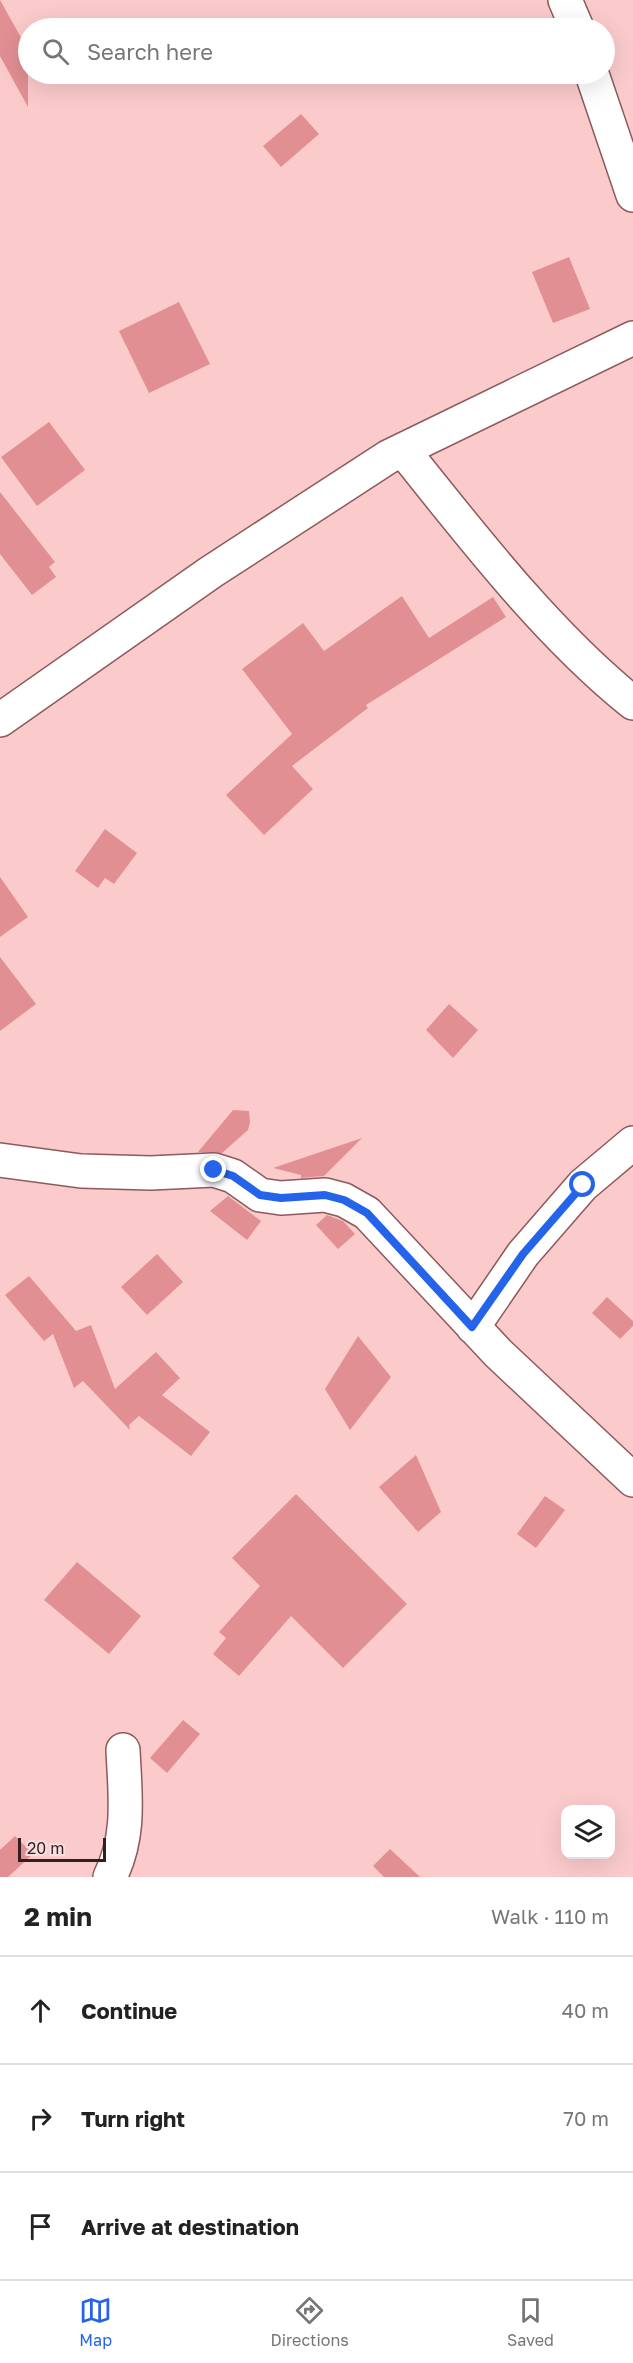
<!DOCTYPE html>
<meta charset="utf-8">
<style>
:root{--surface:#fff;--page:#f6f6f6;--text:#222;--muted:#767676;--line:#e0e0e0;--accent:#2563eb}
body{margin:0;font-family:"Golos Text",sans-serif;background:var(--page);color:var(--text)}
.controls{position:absolute;right:18px;bottom:18px;display:grid;overflow:hidden;border-radius:12px;box-shadow:0 6px 24px #0002}
.controls button{width:54px;height:54px;display:grid;place-items:center;padding:0;border:0;border-bottom:2px solid var(--line);background:var(--surface);color:var(--text);font:30px sans-serif}
.scale{position:absolute;left:18px;bottom:15px;width:88px;box-sizing:border-box;padding-left:6px;border:3px solid #331e1f;border-top:0;font-size:16px;line-height:21px;white-space:nowrap;color:#331e1f;-webkit-text-stroke:4px #f8dfdf;paint-order:stroke}
.stop{position:absolute;width:18px;height:18px;margin:-14px;border:4px solid #2563eb;border-radius:50%;background:#fff}
.stop.end{background:#2563eb;border-color:#fff;box-shadow:0 2px 6px #0008}
.list{margin:0;padding:0;list-style:none}
h2{display:flex;justify-content:space-between;align-items:center;height:78px;margin:0;padding:0 24px;font-size:26px}
h2 small{font-size:20px;font-weight:400;color:var(--muted)}
.list li{display:grid;grid-template-columns:39px 1fr auto;gap:18px;align-items:center;box-sizing:border-box;height:108px;padding:0 24px;border-top:2px solid var(--line)}
.list b{display:block;font-size:22px;white-space:nowrap}
.list em{font-size:20px;font-style:normal;color:var(--muted)}
.icon{flex:none;width:33px;height:33px;fill:none;stroke:currentColor;stroke-width:2;stroke-linecap:round;stroke-linejoin:round}
.map{position:relative;flex:none;width:633px;height:1877px;overflow:hidden}
.search{position:absolute;background:var(--surface);box-shadow:0 6px 24px #0002;left:18px;right:18px;top:18px;height:66px;display:flex;align-items:center;gap:15px;box-sizing:border-box;padding:0 21px;border-radius:33px;color:var(--muted);font-size:22px}
.sheet{height:402px;background:var(--surface)}
nav{display:flex;justify-content:space-around;align-items:center;box-sizing:border-box;height:84px;border-top:2px solid var(--line);background:var(--surface);font-size:16px;color:var(--muted)}
nav a{display:grid;justify-items:center;gap:3px}
nav .on{color:var(--accent)}
.map>svg:first-child{display:block}
.building{fill:#e28f93}
.lines{fill:none;stroke-linecap:round;stroke-linejoin:round}
.street-casing{stroke:#8d595c;stroke-width:36}
.street{stroke:#fff;stroke-width:33}
.route{stroke:#2563eb;stroke-width:8}
</style>
<div class="map">
<svg width="633" height="1877" viewBox="0 0 633 1877">
<rect width="100%" height="100%" fill="#fbcbcc"/>
<!-- building -->
<g class="building">
<path d="M 0,0 L 28,50 L 28,107 L 0,56 Z"/>
<path d="M 301,114 L 319,134 L 281,167 L 263,146 Z"/>
<path d="M 569,257 L 590,309 L 553,323 L 532,272 Z"/>
<path d="M 179,302 L 210,364 L 149,393 L 119,331 Z"/>
<path d="M 49,422 L 85,470 L 37,506 L 1,457 Z"/>
<path d="M 0,492 L 55,562 L 49,567 L 56,577 L 32,595 L 0,554 Z"/>
<path d="M 402,596 L 429,638 L 493,597 L 506,617 L 366,705 L 368,708 L 292,766 L 313,789 L 264,835 L 226,795 L 292,734 L 242,669 L 303,623 L 324,651 Z"/>
<path d="M 105,829 L 137,853 L 114,884 L 105,878 L 98,888 L 75,871 Z"/>
<path d="M 0,877 L 28,917 L 0,937 Z"/>
<path d="M 0,957 L 36,1004 L 0,1031 Z"/>
<path d="M 449,1004 L 478,1030 L 453,1058 L 426,1030 Z"/>
<path d="M 233,1110 L 249,1111 L 250,1122 L 248,1130 L 222,1153 L 198,1152 Z"/>
<path d="M 362,1138 L 324,1176 L 301,1178 L 301,1175 L 273,1168 Z"/>
<path d="M 228,1196 L 261,1221 L 247,1240 L 210,1211 Z"/>
<path d="M 327,1215 L 343,1221 L 355,1234 L 338,1249 L 316,1225 Z"/>
<path d="M 157,1254 L 183,1282 L 147,1315 L 121,1287 Z"/>
<path d="M 29,1276 L 76,1331 L 91,1325 L 115,1389 L 156,1352 L 180,1378 L 162,1395 L 210,1432 L 191,1456 L 139,1416 L 129,1425 L 130,1430 L 83,1381 L 74,1388 L 53,1334 L 44,1341 L 5,1295 Z"/>
<path d="M 607,1297 L 633,1321 L 633,1326 L 620,1339 L 592,1313 Z"/>
<path d="M 358,1336 L 391,1377 L 350,1430 L 325,1389 Z"/>
<path d="M 416,1455 L 441,1512 L 418,1532 L 379,1487 Z"/>
<path d="M 296,1494 L 407,1604 L 343,1668 L 291,1616 L 239,1676 L 213,1654 L 226,1638 L 219,1632 L 260,1586 L 232,1558 Z"/>
<path d="M 545,1496 L 565,1510 L 536,1548 L 517,1534 Z"/>
<path d="M 77,1562 L 141,1616 L 109,1654 L 44,1600 Z"/>
<path d="M 183,1720 L 200,1734 L 167,1773 L 150,1758 Z"/>
<path d="M 15,1836 L 33,1854 L 8,1877 L 0,1877 L 0,1850 Z"/>
<path d="M 390,1849 L 420,1877 L 384,1877 L 373,1866 Z"/>
</g>
<g class="lines">
<defs>
<g id="street">
<path d="M 565,0 L 577,28"/>
<path d="M 592,74 L 633,195"/>
<path d="M 403,450 C 472,536 547,634 633,703"/>
<path d="M 0,720 L 211,572 L 388,457 L 633,338"/>
<path d="M 0,1160 L 81,1171 L 151,1173 L 214,1170 L 233,1176 L 260,1195 L 281,1198 L 325,1195 L 344,1200 L 367,1213 L 498,1353 L 633,1480"/>
<path d="M 473,1327 L 523,1254 L 583,1185 L 633,1143"/>
<path d="M 110,1877 C 131,1835 125,1795 123,1750"/>
</g>
</defs>
<!-- street casing -->
<use href="#street" class="street-casing"/>
<!-- street -->
<use href="#street" class="street"/>
</g>
<g class="lines">
<!-- route -->
<path class="route" d="M 214,1170 L 233,1176 L 260,1195 L 281,1198 L 325,1195 L 344,1200 L 367,1213 L 472,1327 L 523,1254 L 583,1185"/>
</g>
</svg>
<div class="controls">
<button><svg class="icon" aria-label="layers" viewBox="0 0 24 24"><path d="M12 4l9 5-9 5-9-5zM3 14l9 5 9-5"/></svg></button>
</div>
<div class="scale">20 m</div>
<div class="stop" style="left:583px;top:1185px"></div>
<div class="stop end" style="left:214px;top:1170px"></div>
<div class="search"><svg class="icon" aria-label="search" viewBox="0 0 24 24"><circle cx="10" cy="10" r="6"/><path d="M15 15l6 6"/></svg>Search here</div>
</div>
<section class="sheet">
<h2>2 min<small>Walk · 110 m</small></h2>
<ul class="list">
<li><svg class="icon" aria-label="ahead" viewBox="0 0 24 24"><path d="M12 20V5M6 11l6-6 6 6"/></svg><div><b>Continue</b></div><em>40 m</em></li>
<li><svg class="icon" aria-label="right" viewBox="0 0 24 24"><path d="M7 20v-9h11M14 6l5 5-5 5"/></svg><div><b>Turn right</b></div><em>70 m</em></li>
<li><svg class="icon" aria-label="arrive" viewBox="0 0 24 24"><path d="M6 21V4h12l-3 4 3 4H6"/></svg><div><b>Arrive at destination</b></div></li>
</ul>
</section>
<nav>
<a class="on"><svg class="icon" aria-label="map" viewBox="0 0 24 24"><path d="M3 6l6-2 6 2 6-2v14l-6 2-6-2-6 2zM9 4v14M15 6v14"/></svg>Map</a>
<a><svg class="icon" aria-label="directions" viewBox="0 0 24 24"><path d="M12 3l9 9-9 9-9-9zM9 14v-3h6M13 9l2 2-2 2"/></svg>Directions</a>
<a><svg class="icon" aria-label="saved" viewBox="0 0 24 24"><path d="M7 4h10v16l-5-4-5 4z"/></svg>Saved</a>
</nav>
